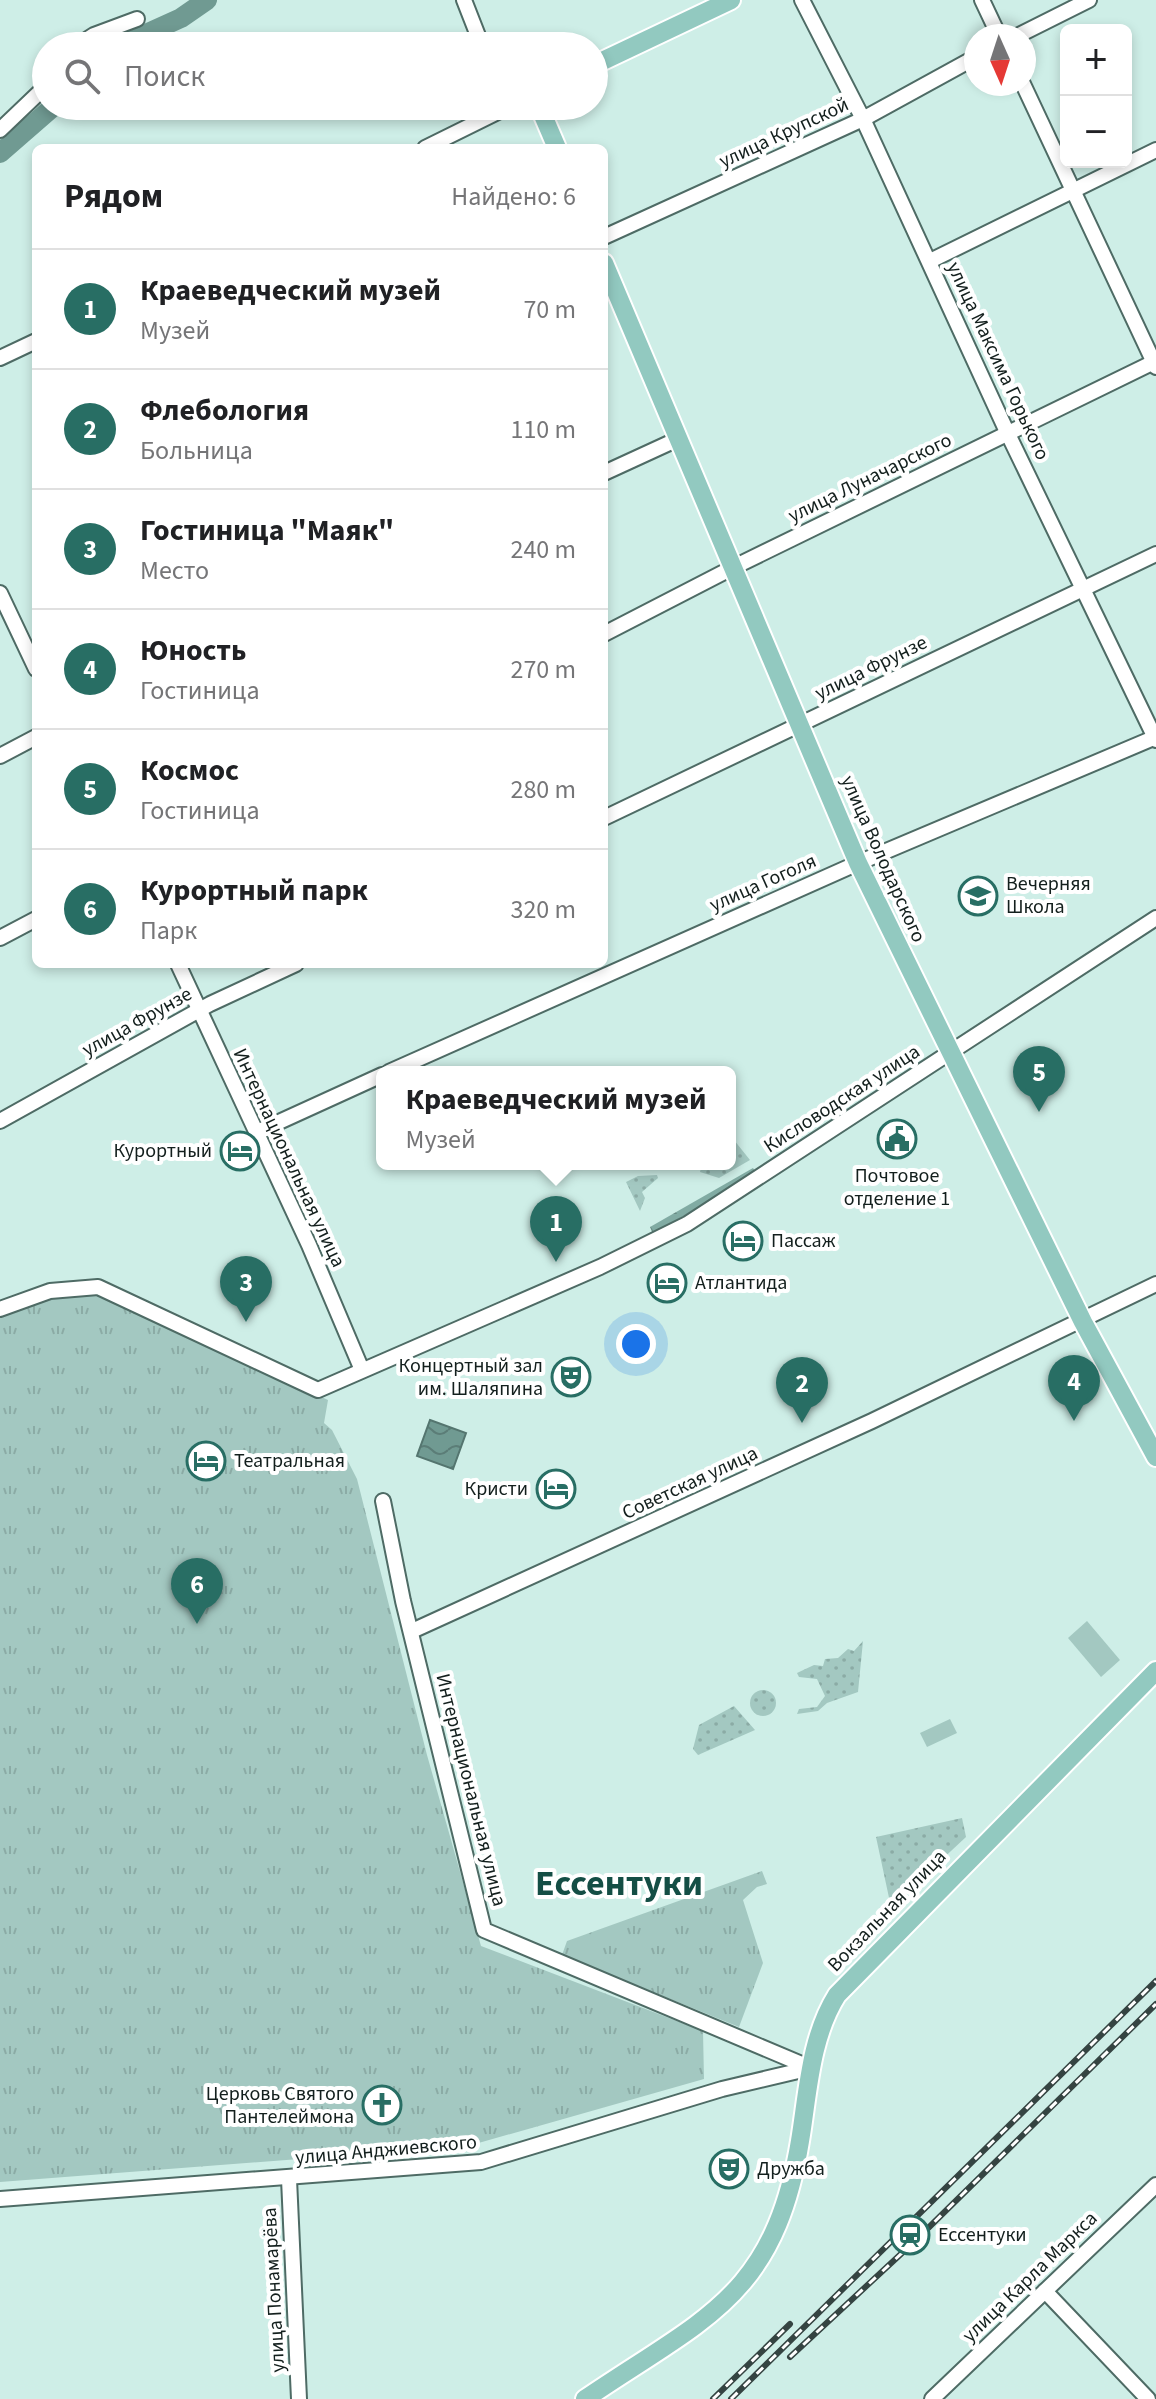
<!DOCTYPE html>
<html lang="ru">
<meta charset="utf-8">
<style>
:root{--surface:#fff;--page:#f6f6f6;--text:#202124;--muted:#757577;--line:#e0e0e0;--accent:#286e64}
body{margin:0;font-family:"Source Sans 3",sans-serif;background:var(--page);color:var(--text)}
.controls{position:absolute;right:24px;top:24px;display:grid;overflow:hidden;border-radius:12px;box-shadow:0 4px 12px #0003}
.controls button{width:72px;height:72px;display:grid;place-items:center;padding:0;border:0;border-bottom:2px solid var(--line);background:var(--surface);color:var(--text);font:40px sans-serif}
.compass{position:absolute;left:964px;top:24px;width:72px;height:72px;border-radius:50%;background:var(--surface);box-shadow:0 4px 12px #0003;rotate:177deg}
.you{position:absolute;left:636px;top:1344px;width:28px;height:28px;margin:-20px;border:6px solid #fff;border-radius:50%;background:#1a73e8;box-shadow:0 0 0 12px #1a73e833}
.badge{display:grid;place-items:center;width:52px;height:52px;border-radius:50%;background:var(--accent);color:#fff;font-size:26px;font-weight:700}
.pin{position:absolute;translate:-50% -66px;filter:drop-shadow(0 2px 4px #0008)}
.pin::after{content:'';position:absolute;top:42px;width:28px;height:24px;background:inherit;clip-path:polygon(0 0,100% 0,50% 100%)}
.popup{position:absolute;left:376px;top:1066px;width:360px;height:104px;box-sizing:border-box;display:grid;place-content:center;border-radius:12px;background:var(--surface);filter:drop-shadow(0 2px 6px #0005);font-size:26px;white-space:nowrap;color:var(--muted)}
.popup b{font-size:30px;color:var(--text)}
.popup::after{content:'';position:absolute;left:50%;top:100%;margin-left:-16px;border:16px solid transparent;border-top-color:var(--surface)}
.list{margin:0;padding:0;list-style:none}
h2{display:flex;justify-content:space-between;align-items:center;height:104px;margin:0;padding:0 32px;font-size:34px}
h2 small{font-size:26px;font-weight:400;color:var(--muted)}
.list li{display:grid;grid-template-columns:52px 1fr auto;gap:24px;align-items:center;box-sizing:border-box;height:120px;padding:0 32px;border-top:2px solid var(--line)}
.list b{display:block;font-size:30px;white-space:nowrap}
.list p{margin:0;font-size:26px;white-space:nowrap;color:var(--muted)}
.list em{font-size:26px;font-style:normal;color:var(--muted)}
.icon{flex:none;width:44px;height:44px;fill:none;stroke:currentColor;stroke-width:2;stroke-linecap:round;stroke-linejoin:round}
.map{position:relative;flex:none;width:1156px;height:2399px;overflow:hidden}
.search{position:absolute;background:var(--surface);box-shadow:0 4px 12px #0003;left:32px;top:32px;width:576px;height:88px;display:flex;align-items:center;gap:20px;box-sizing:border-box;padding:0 28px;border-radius:44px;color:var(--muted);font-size:30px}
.panel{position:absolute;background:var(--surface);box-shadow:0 4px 12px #0003;left:32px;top:144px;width:576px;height:824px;border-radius:12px}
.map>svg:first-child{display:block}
.grass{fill:url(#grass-dots)}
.forest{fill:url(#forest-firs)}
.park{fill:url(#park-tufts)}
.pitch{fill:#a3c8c1}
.water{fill:url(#water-waves);stroke:#54756f;stroke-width:2}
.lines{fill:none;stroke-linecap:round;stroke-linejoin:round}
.river{stroke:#709a92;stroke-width:20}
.minor-casing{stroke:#4e6b65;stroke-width:18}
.major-casing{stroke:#fff;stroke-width:22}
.minor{stroke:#fff;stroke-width:14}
.major{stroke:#92c9c0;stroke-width:18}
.rail-casing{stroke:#354442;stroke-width:6}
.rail{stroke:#fff;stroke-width:3;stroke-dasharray:9;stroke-linecap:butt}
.labels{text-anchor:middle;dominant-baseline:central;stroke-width:8;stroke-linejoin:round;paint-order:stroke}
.street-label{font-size:20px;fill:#131f1d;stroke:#fff}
.poi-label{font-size:20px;fill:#131f1d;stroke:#fff;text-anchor:start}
.town-label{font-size:36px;font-weight:bold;fill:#144e45;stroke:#fff}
</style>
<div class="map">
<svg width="1156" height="2399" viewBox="0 0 1156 2399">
<defs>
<pattern id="grass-dots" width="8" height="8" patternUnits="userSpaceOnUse" patternTransform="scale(2)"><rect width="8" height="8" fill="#a3c8c1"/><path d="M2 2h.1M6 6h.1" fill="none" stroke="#8baba5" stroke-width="1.8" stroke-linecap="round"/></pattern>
<pattern id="forest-firs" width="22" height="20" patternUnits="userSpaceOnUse" patternTransform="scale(2)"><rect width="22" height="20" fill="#81aba3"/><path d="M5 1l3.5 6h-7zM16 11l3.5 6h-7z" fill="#688b84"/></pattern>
<pattern id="park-tufts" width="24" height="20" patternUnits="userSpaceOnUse" patternTransform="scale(2)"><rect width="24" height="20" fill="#a3c8c1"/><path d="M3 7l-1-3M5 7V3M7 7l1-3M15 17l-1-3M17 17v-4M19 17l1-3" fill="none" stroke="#8baba5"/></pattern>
<pattern id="water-waves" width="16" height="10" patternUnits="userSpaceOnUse" patternTransform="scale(2)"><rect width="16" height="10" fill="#709a92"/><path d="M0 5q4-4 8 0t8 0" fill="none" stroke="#5b7d77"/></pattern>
</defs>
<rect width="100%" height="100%" fill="#ceeee7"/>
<!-- grass -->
<g class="grass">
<path d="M 730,1135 L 750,1160 L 719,1178 L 700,1172 L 702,1164 L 730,1164 Z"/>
<path d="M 657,1175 L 658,1178 L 642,1192 L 645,1198 L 640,1211 L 626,1182 L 638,1176 Z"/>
<path d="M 863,1641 L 858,1692 L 827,1703 L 818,1711 L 797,1714 L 799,1709 L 817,1707 L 825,1696 L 817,1679 L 799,1677 L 797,1673 L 814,1665 L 823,1666 L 825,1659 L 838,1658 L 848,1649 L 854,1651 Z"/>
<circle cx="763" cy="1703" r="13"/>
<path d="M 734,1706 L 755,1730 L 698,1755 L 693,1749 L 699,1725 Z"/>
<path d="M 962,1818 L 966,1837 L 891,1907 L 876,1837 Z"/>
</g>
<!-- forest -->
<path class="forest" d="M 753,1168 L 756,1173 L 653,1234 L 650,1227 Z"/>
<!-- park -->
<g class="park">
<path d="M 95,1295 L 171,1326 L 328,1400 L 324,1423 L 332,1430 L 357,1479 L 427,1755 L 481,1946 L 703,2031 L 704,2079 L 468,2146 L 0,2182 L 0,1317 L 49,1298 Z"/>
<path d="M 762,1871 L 767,1884 L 757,1887 L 743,1900 L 763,1963 L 739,2027 L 562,1955 L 567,1941 Z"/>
</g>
<!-- pitch -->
<g class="pitch">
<path d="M 1087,1621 L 1120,1660 L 1101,1677 L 1068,1638 Z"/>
<path d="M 950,1719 L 957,1733 L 927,1747 L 920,1733 Z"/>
</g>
<!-- water -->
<path class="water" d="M 430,1420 L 466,1433 L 453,1469 L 417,1456 Z"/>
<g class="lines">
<!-- river -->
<g class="river">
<path d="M 119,46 L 181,18 L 207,0"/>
<path d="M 0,153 L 54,106"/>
</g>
<defs>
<g id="minor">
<path d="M 464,0 L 482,46"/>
<path d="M 802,0 L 863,119 L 1008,434 L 1156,740"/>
<path d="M 982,0 L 999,36"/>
<path d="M 1017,36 L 1089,0"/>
<path d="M 77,46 L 94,35 L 137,19"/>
<path d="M 1023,84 L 1156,367"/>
<path d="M 0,130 L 46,86"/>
<path d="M 425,148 L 510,106"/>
<path d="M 604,237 L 863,119 L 976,57"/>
<path d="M 930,261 L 1156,150"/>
<path d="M 0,358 L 36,341"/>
<path d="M 604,473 L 678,439"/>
<path d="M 0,593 L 36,669"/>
<path d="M 604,634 L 732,568 L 1156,361"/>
<path d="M 0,756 L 36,737"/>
<path d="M 604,818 L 1156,554"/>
<path d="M 0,938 L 36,919"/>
<path d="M 178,964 L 309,1245 L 362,1370"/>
<path d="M 389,1072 L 858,863 L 1156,737"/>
<path d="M 0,1121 L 210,1004 L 296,964"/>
<path d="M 257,1132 L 382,1075"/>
<path d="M 0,1309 L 50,1291 L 98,1287 L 318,1390 L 600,1267 L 687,1224 L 1156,918"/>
<path d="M 383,1501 L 403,1601 L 484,1930 L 811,2068"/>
<path d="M 412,1631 L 872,1421 L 1156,1284"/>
<path d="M 289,2179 L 299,2399"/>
<path d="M 0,2199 L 481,2162 L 722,2089 L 811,2068"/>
<path d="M 1045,2291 L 1148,2399"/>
<path d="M 932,2399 L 1156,2185"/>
</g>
<g id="major">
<path d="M 594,65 L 731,0"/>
<path d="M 539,106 L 557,148"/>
<path d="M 604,263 L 858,863 L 1083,1322 L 1156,1457"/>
<path d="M 585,2399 C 704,2318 774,2298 800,2141 C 808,2093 810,2038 837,1995 L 1156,1671"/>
</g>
</defs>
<!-- minor casing -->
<use href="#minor" class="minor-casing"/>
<!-- major casing -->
<use href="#major" class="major-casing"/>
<!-- minor -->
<use href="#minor" class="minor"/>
<!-- major -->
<use href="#major" class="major"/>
<defs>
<g id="rail">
<path d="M 790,2357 L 916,2240 L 1156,2004"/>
<path d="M 713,2399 L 790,2324"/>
<path d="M 731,2399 L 1156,1981"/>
</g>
</defs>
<!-- rail casing -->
<use href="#rail" class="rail-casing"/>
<!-- rail -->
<use href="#rail" class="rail"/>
</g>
<!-- icons -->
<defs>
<symbol id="school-ring" viewBox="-11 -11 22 22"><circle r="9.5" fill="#fff" stroke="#286e64" stroke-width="1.5"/><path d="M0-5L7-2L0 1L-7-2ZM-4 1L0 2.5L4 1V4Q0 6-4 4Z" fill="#286e64"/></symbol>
<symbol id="civic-ring" viewBox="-11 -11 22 22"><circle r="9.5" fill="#fff" stroke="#286e64" stroke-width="1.5"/><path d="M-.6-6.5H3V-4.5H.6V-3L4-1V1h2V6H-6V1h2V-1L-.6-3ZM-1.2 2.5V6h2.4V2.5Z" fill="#286e64"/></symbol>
<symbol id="hotel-ring" viewBox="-11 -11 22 22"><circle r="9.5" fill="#fff" stroke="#286e64" stroke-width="1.5"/><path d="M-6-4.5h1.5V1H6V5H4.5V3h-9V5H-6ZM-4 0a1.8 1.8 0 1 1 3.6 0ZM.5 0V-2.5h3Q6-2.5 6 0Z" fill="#286e64"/></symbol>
<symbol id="theatre-ring" viewBox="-11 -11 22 22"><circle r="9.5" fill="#fff" stroke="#286e64" stroke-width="1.5"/><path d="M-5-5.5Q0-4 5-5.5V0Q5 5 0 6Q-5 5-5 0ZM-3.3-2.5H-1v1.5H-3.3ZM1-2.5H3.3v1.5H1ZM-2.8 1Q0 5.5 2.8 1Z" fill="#286e64"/></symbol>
<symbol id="church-ring" viewBox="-11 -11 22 22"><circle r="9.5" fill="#fff" stroke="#286e64" stroke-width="1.5"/><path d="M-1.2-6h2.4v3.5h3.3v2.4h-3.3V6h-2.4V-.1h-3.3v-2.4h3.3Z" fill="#286e64"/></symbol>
<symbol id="station-ring" viewBox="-11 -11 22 22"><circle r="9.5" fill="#fff" stroke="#286e64" stroke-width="1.5"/><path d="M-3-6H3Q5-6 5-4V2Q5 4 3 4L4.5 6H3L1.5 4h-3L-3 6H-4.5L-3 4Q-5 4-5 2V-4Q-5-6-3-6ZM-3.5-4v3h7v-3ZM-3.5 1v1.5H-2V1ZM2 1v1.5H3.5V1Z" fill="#286e64"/></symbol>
</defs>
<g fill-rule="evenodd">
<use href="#school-ring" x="956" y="874" width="44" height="44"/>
<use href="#civic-ring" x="875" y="1117" width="44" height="44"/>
<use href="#hotel-ring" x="218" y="1129" width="44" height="44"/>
<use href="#hotel-ring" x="721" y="1219" width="44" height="44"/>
<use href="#hotel-ring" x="645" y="1261" width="44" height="44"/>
<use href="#theatre-ring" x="549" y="1355" width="44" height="44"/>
<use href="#hotel-ring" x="184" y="1439" width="44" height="44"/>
<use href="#hotel-ring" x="534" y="1467" width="44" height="44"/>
<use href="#church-ring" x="360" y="2083" width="44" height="44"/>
<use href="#theatre-ring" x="707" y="2147" width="44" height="44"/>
<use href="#station-ring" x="888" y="2213" width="44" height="44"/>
</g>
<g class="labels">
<!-- street labels -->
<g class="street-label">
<text transform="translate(784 133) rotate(-25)">улица Крупской</text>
<text transform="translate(998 361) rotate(65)">улица Максима Горького</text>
<text transform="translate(870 478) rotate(-26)">улица Луначарского</text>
<text transform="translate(871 668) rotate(-26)">улица Фрунзе</text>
<text transform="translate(883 859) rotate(66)">улица Володарского</text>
<text transform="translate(763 883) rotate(-24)">улица Гоголя</text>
<text transform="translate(137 1022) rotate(-29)">улица Фрунзе</text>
<text transform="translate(842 1099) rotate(-33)">Кисловодская улица</text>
<text transform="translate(289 1158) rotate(65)">Интернациональная улица</text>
<text transform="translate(690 1483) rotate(-25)">Советская улица</text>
<text transform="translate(471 1790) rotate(76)">Интернациональная улица</text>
<text transform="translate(887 1911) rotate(-46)">Вокзальная улица</text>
<text transform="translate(386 2150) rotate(-5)">улица Анджиевского</text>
<text transform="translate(1030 2277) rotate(-44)">улица Карла Маркса</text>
<text transform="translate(274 2290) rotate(-93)">улица Понамарёва</text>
</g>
<!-- poi labels -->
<g class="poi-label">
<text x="1006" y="884">Вечерняя<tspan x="1006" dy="23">Школа</tspan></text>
<text x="212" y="1151" text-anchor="end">Курортный</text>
<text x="897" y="1176" text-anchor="middle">Почтовое<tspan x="897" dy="23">отделение 1</tspan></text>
<text x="771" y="1241">Пассаж</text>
<text x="695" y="1283">Атлантида</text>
<text x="543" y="1366" text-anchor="end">Концертный зал<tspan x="543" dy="23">им. Шаляпина</tspan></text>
<text x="234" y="1461">Театральная</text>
<text x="528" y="1489" text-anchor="end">Кристи</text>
<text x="354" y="2094" text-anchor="end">Церковь Святого<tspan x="354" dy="23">Пантелеймона</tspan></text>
<text x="757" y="2169">Дружба</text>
<text x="938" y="2235">Ессентуки</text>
</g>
<!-- town labels -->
<g class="town-label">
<text x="619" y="1883">Ессентуки</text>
</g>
</g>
</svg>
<div class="controls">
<button>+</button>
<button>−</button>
</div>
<svg class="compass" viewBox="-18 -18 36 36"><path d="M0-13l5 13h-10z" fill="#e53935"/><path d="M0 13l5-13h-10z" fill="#757577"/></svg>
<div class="you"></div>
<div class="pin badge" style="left:556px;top:1262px">1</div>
<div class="popup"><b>Краеведческий музей</b>Музей</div>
<div class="pin badge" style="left:802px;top:1423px">2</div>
<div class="pin badge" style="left:246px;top:1322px">3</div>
<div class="pin badge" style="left:1074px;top:1421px">4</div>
<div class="pin badge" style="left:1039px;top:1112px">5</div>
<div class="pin badge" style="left:197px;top:1624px">6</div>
<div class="search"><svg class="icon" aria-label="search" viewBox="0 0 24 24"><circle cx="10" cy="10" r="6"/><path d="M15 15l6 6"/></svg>Поиск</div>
<section class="panel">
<h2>Рядом<small>Найдено: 6</small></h2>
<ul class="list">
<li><span class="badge">1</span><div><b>Краеведческий музей</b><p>Музей</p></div><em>70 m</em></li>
<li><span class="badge">2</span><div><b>Флебология</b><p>Больница</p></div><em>110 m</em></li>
<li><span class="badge">3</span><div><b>Гостиница &quot;Маяк&quot;</b><p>Место</p></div><em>240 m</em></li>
<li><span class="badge">4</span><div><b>Юность</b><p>Гостиница</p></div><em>270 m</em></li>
<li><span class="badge">5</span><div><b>Космос</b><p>Гостиница</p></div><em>280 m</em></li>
<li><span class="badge">6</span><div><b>Курортный парк</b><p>Парк</p></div><em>320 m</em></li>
</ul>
</section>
</div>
